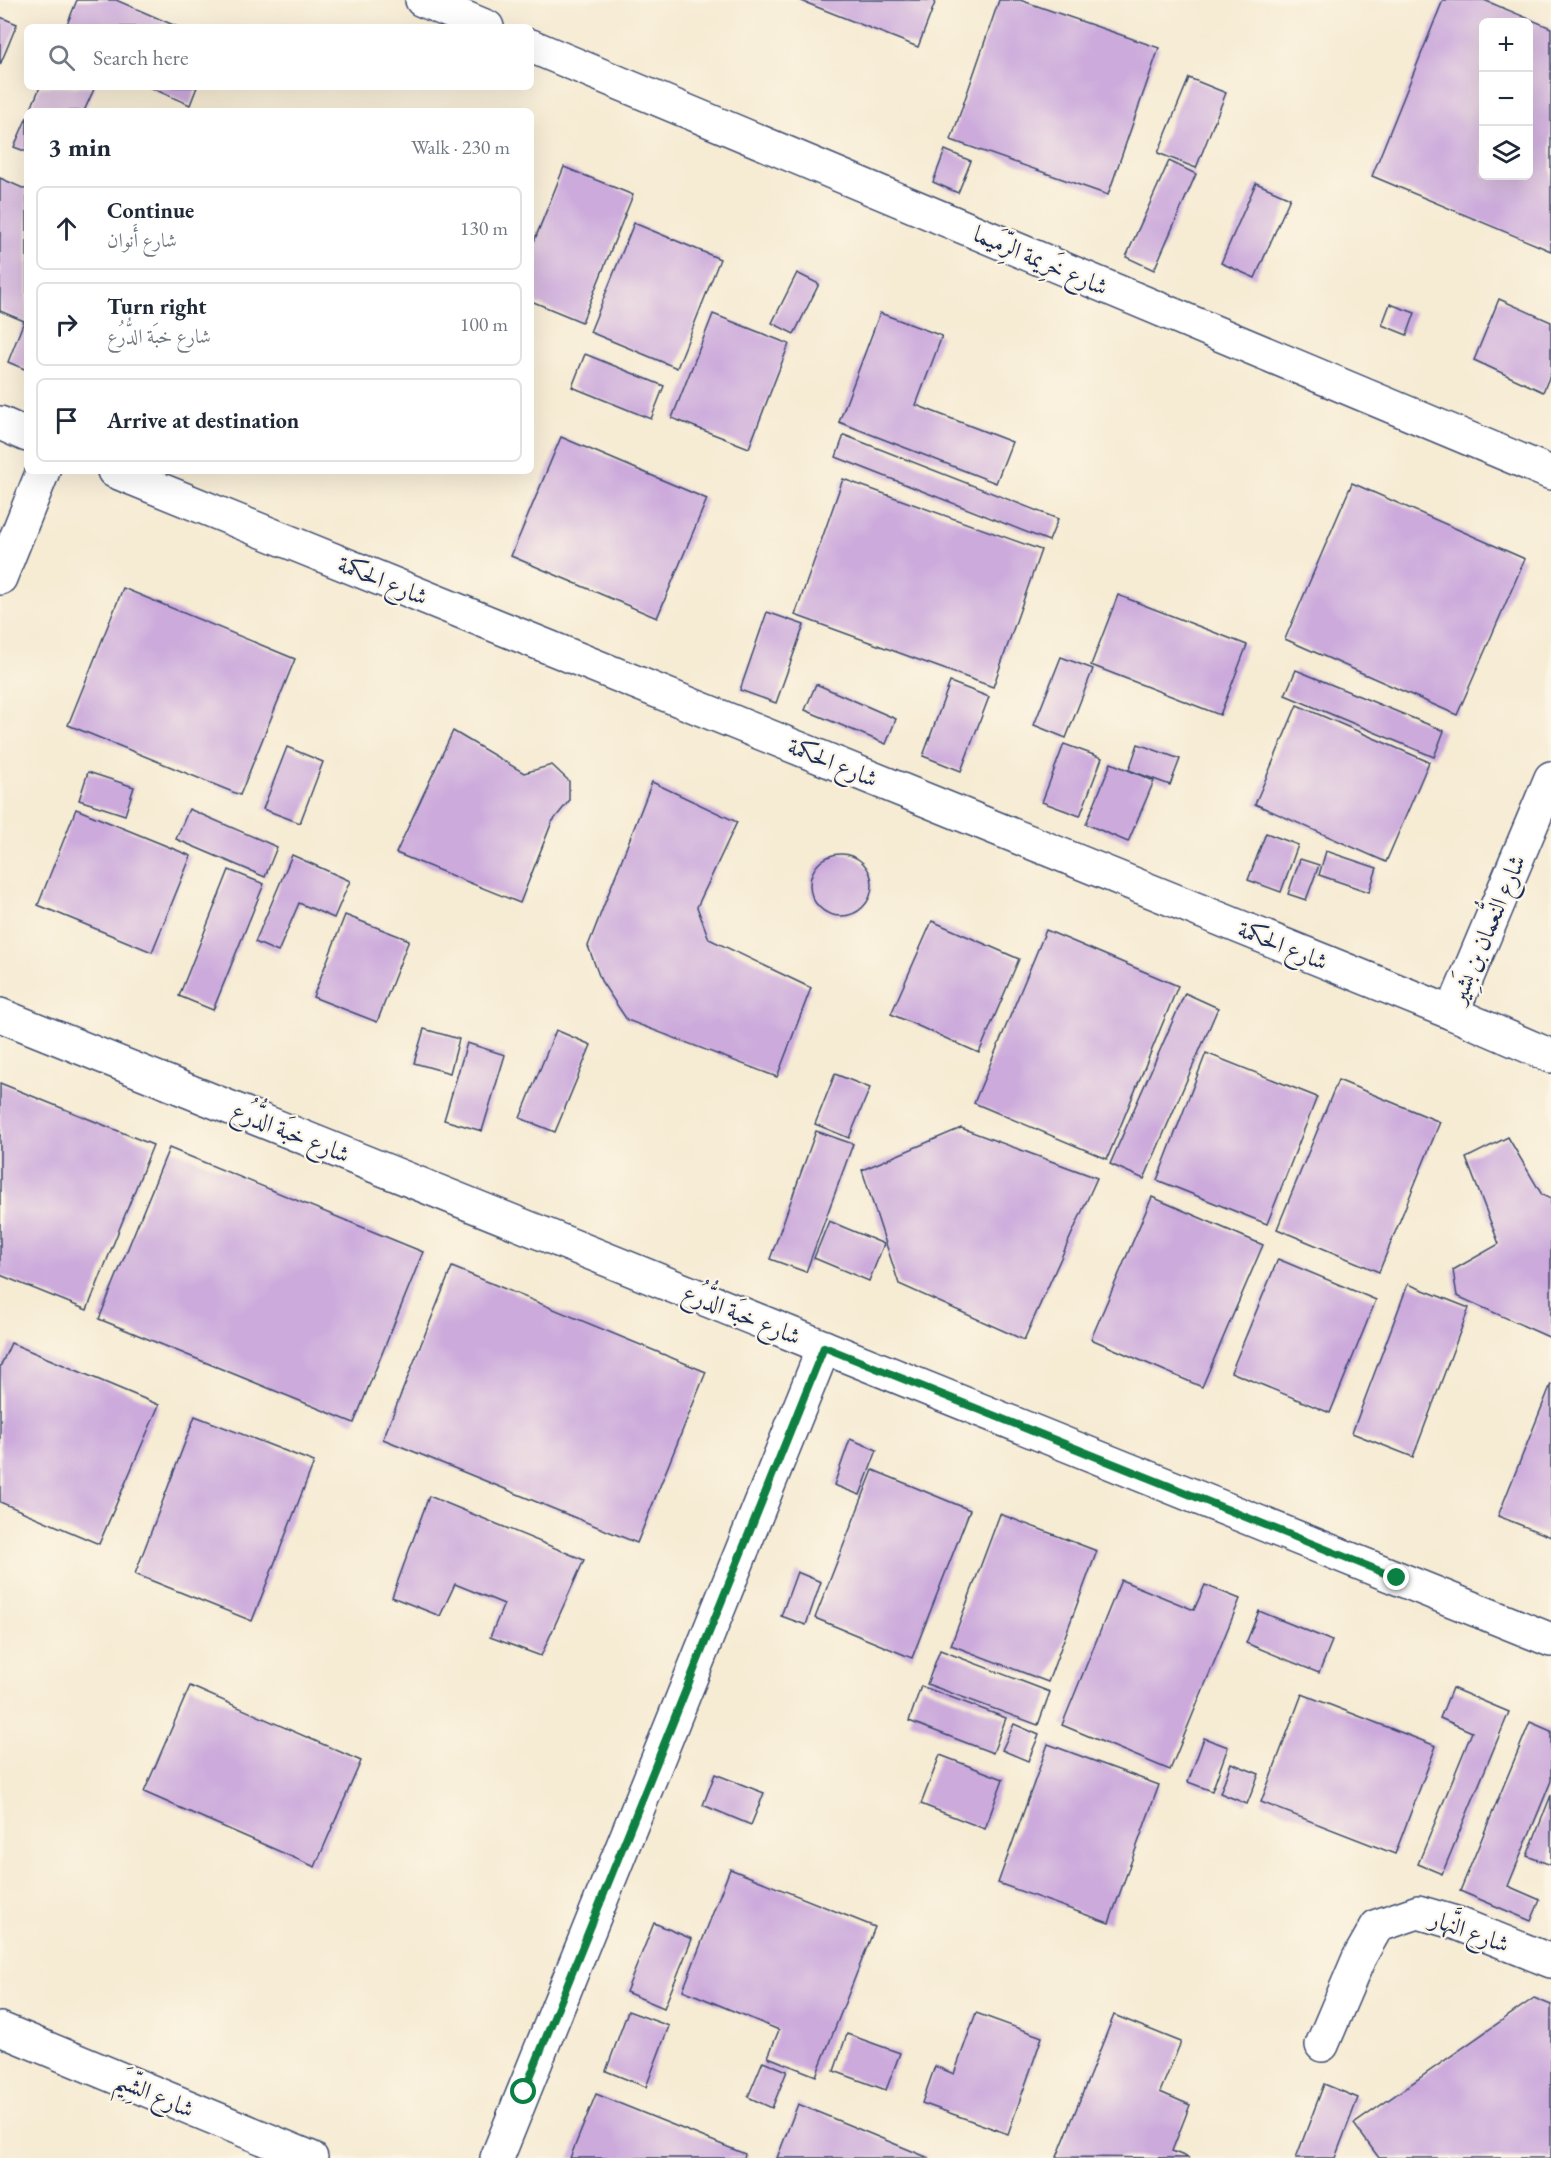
<!DOCTYPE html>
<meta charset="utf-8">
<style>
:root{--surface:#fff;--page:#f2f2f3;--text:#1f2937;--muted:#747a83;--line:#e0e1e3}
body{margin:0;font-family:"EB Garamond",Amiri,serif;background:var(--page);color:var(--text)}
.controls{position:absolute;right:18px;top:18px;display:grid;overflow:hidden;border-radius:9px;box-shadow:0 6px 24px #0002}
.controls button{width:54px;height:54px;display:grid;place-items:center;padding:0;border:0;border-bottom:2px solid var(--line);background:var(--surface);color:var(--text);font:30px sans-serif}
.stop{position:absolute;width:18px;height:18px;margin:-14px;border:4px solid #0b8043;border-radius:50%;background:#fff}
.stop.end{background:#0b8043;border-color:#fff;box-shadow:0 2px 6px #0008}
.list{margin:0;padding:0;list-style:none}
h2{display:flex;justify-content:space-between;align-items:center;height:78px;margin:0;padding:0 24px;font-size:26px}
h2 small{font-size:20px;font-weight:400;color:var(--muted)}
.list li{display:grid;grid-template-columns:39px 1fr auto;gap:18px;align-items:center;box-sizing:border-box;height:84px;margin:0 12px 12px;padding:0 12px;border:2px solid var(--line);border-radius:9px}
.list b{display:block;font-size:22px;white-space:nowrap}
.list p{margin:0;font-size:20px;white-space:nowrap;color:var(--muted)}
.list em{font-size:20px;font-style:normal;color:var(--muted)}
.icon{flex:none;width:33px;height:33px;fill:none;stroke:currentColor;stroke-width:2;stroke-linecap:round;stroke-linejoin:round}
.map{position:relative;flex:none;width:1551px;height:2158px;overflow:hidden}
.search{position:absolute;background:var(--surface);box-shadow:0 6px 24px #0002;left:24px;top:24px;width:510px;height:66px;display:flex;align-items:center;gap:15px;box-sizing:border-box;padding:0 21px;border-radius:9px;color:var(--muted);font-size:22px}
.panel{position:absolute;background:var(--surface);box-shadow:0 6px 24px #0002;left:24px;top:108px;width:510px;height:366px;border-radius:9px}
.map>svg:first-child{display:block}
.building{fill:#ccaadc;fill-rule:evenodd}
.lines{fill:none;stroke-linecap:round;stroke-linejoin:round}
.street-casing{stroke:#3c4b70;stroke-width:36}
.street{stroke:#fff;stroke-width:33}
.route{stroke:#0b8043;stroke-width:8}
.labels{text-anchor:middle;dominant-baseline:central;stroke-width:4.5;stroke-linejoin:round;paint-order:stroke}
.street-label{font-size:24px;fill:#1b2f5e;stroke:#fcf5e5}
</style>
<div class="map">
<svg width="1551" height="2158" viewBox="0 0 1551 2158">
<rect width="100%" height="100%" fill="#fcf5e5"/>
<filter id="ink" filterUnits="userSpaceOnUse"><feTurbulence type="fractalNoise" baseFrequency=".0167" numOctaves="2"/><feDisplacementMap in="SourceGraphic" scale="12" xChannelSelector="R" yChannelSelector="G"/><feConvolveMatrix kernelMatrix="1 2 1 2 8 2 1 2 1" color-interpolation-filters="sRGB"/></filter>
<filter id="wash" filterUnits="userSpaceOnUse"><feTurbulence type="fractalNoise" baseFrequency=".008" numOctaves="4" result="noise"/><feDisplacementMap in="SourceGraphic" scale="24" xChannelSelector="R" yChannelSelector="G"/><feGaussianBlur stdDeviation="1.35" result="paint"/><feColorMatrix in="noise" values="0 0 0 0 0 0 0 0 0 0 0 0 0 0 0 0 0 1.4 0 .05"/><feComposite in="paint" operator="in"/></filter>
<g filter="url(#wash)">
<rect width="100%" height="100%" fill="#f6ebd3"/>
<g id="blocks">
<!-- building -->
<g class="building">
<path d="M 77,0 L 116,0 L 178,27 L 66,27 Z"/>
<path d="M 799,0 L 936,0 L 918,47 Z"/>
<path d="M 999,0 L 1020,0 L 1159,48 L 1108,195 L 951,140 Z"/>
<path d="M 1443,0 L 1484,0 L 1551,28 L 1551,251 L 1372,176 ZM 1484,22 L 1528,22 L 1528,176 L 1484,176 Z"/>
<path d="M 0,17 L 17,24 L 0,65 Z"/>
<path d="M 1189,78 L 1226,93 L 1196,168 L 1158,153 Z"/>
<path d="M 40,87 L 95,87 L 84,111 L 30,111 Z"/>
<path d="M 149,87 L 197,87 L 190,105 Z"/>
<path d="M 27,117 L 27,152 L 14,147 Z"/>
<path d="M 945,150 L 971,161 L 958,193 L 933,182 Z"/>
<path d="M 1169,161 L 1196,174 L 1154,270 L 1126,257 Z"/>
<path d="M 564,167 L 633,195 L 582,322 L 531,301 L 531,249 Z"/>
<path d="M 0,178 L 27,190 L 27,370 L 8,362 L 24,321 L 0,311 Z"/>
<path d="M 1256,183 L 1290,198 L 1255,278 L 1221,263 Z"/>
<path d="M 634,223 L 720,259 L 677,368 L 590,332 Z"/>
<path d="M 797,273 L 819,284 L 794,334 L 772,323 Z"/>
<path d="M 1499,299 L 1551,322 L 1551,373 L 1543,392 L 1474,360 Z"/>
<path d="M 1390,304 L 1415,313 L 1407,335 L 1382,325 Z"/>
<path d="M 880,313 L 942,336 L 916,405 L 1012,442 L 996,483 L 839,422 Z"/>
<path d="M 713,314 L 789,344 L 749,448 L 672,418 Z"/>
<path d="M 585,354 L 664,386 L 651,419 L 572,387 Z"/>
<path d="M 844,435 L 1058,519 L 1049,541 L 836,457 Z"/>
<path d="M 561,437 L 707,499 L 657,618 L 511,556 Z"/>
<path d="M 843,479 L 1041,550 L 993,687 L 795,615 Z"/>
<path d="M 1352,483 L 1525,559 L 1457,715 L 1285,639 Z"/>
<path d="M 123,588 L 295,659 L 240,795 L 68,725 Z"/>
<path d="M 1118,595 L 1247,645 L 1220,715 L 1091,665 Z"/>
<path d="M 767,612 L 804,625 L 776,703 L 740,690 Z"/>
<path d="M 1061,657 L 1093,669 L 1066,738 L 1034,725 Z"/>
<path d="M 1296,670 L 1444,731 L 1434,757 L 1285,695 Z"/>
<path d="M 950,682 L 989,697 L 961,771 L 923,756 Z"/>
<path d="M 816,684 L 896,719 L 886,744 L 805,710 Z"/>
<path d="M 1297,705 L 1429,762 L 1386,862 L 1255,804 Z"/>
<path d="M 453,731 L 524,773 L 552,765 L 569,781 L 569,801 L 552,822 L 520,903 L 396,853 Z"/>
<path d="M 1064,744 L 1102,758 L 1080,816 L 1042,802 Z"/>
<path d="M 1138,744 L 1180,759 L 1170,785 L 1129,770 Z"/>
<path d="M 287,747 L 323,762 L 300,823 L 263,809 Z"/>
<path d="M 1111,763 L 1154,781 L 1128,842 L 1086,824 Z"/>
<path d="M 88,772 L 134,787 L 125,815 L 79,800 Z"/>
<path d="M 652,782 L 737,822 L 697,907 L 709,939 L 811,988 L 777,1077 L 627,1020 L 601,981 L 588,946 Z"/>
<path d="M 76,809 L 191,856 L 152,952 L 38,905 Z"/>
<path d="M 189,809 L 277,847 L 265,877 L 176,839 Z"/>
<path d="M 1266,833 L 1298,845 L 1281,892 L 1248,880 Z"/>
<path d="M 1326,851 L 1377,868 L 1369,892 L 1319,875 Z"/>
<circle cx="841" cy="885" r="31"/>
<path d="M 292,855 L 350,881 L 334,918 L 299,903 L 278,952 L 255,942 Z"/>
<path d="M 1300,859 L 1319,865 L 1306,900 L 1288,894 Z"/>
<path d="M 229,870 L 264,884 L 213,1010 L 179,996 Z"/>
<path d="M 345,915 L 409,940 L 377,1022 L 313,997 Z"/>
<path d="M 932,921 L 1019,959 L 979,1053 L 891,1014 Z"/>
<path d="M 1046,930 L 1178,986 L 1107,1159 L 974,1103 Z"/>
<path d="M 1185,993 L 1218,1008 L 1144,1179 L 1110,1164 Z"/>
<path d="M 424,1029 L 459,1039 L 450,1073 L 414,1063 Z"/>
<path d="M 556,1030 L 591,1045 L 555,1132 L 520,1118 Z"/>
<path d="M 467,1043 L 505,1055 L 482,1131 L 444,1120 Z"/>
<path d="M 1206,1053 L 1317,1097 L 1267,1224 L 1157,1180 Z"/>
<path d="M 835,1074 L 870,1088 L 849,1138 L 815,1124 Z"/>
<path d="M 1338,1080 L 1440,1122 L 1379,1272 L 1277,1229 Z"/>
<path d="M 0,1083 L 153,1145 L 87,1310 L 0,1275 Z"/>
<path d="M 961,1128 L 1097,1178 L 1024,1340 L 899,1284 L 862,1170 Z"/>
<path d="M 816,1131 L 853,1144 L 806,1272 L 770,1259 Z"/>
<path d="M 1508,1137 L 1542,1195 L 1551,1199 L 1551,1338 L 1457,1296 L 1453,1270 L 1499,1244 L 1466,1158 Z"/>
<path d="M 169,1148 L 423,1252 L 354,1423 L 99,1319 Z"/>
<path d="M 1152,1197 L 1263,1245 L 1202,1387 L 1091,1339 Z"/>
<path d="M 829,1221 L 884,1244 L 869,1281 L 814,1258 Z"/>
<path d="M 1278,1259 L 1376,1300 L 1330,1413 L 1231,1372 Z"/>
<path d="M 452,1267 L 706,1372 L 637,1543 L 383,1439 Z"/>
<path d="M 1408,1284 L 1469,1308 L 1413,1457 L 1352,1433 Z"/>
<path d="M 11,1343 L 159,1405 L 99,1544 L 0,1502 L 0,1367 Z"/>
<path d="M 1551,1384 L 1551,1537 L 1498,1516 Z"/>
<path d="M 195,1416 L 314,1462 L 252,1621 L 135,1574 Z"/>
<path d="M 850,1439 L 877,1450 L 860,1495 L 834,1485 Z"/>
<path d="M 873,1470 L 970,1510 L 912,1658 L 815,1618 Z"/>
<path d="M 429,1496 L 584,1560 L 541,1656 L 490,1637 L 504,1604 L 455,1584 L 440,1616 L 392,1597 Z"/>
<path d="M 1000,1514 L 1097,1551 L 1048,1682 L 951,1645 Z"/>
<path d="M 797,1572 L 821,1582 L 806,1625 L 781,1616 Z"/>
<path d="M 1121,1580 L 1194,1610 L 1205,1585 L 1240,1599 L 1170,1770 L 1062,1725 Z"/>
<path d="M 1259,1611 L 1332,1641 L 1319,1673 L 1246,1643 Z"/>
<path d="M 940,1650 L 1050,1692 L 1038,1725 L 927,1684 Z"/>
<path d="M 190,1686 L 361,1761 L 315,1867 L 144,1792 Z"/>
<path d="M 921,1686 L 1006,1718 L 993,1753 L 909,1721 Z"/>
<path d="M 1452,1688 L 1509,1712 L 1442,1874 L 1418,1864 L 1472,1732 L 1440,1718 Z"/>
<path d="M 1302,1694 L 1436,1746 L 1395,1854 L 1261,1802 Z"/>
<path d="M 1530,1722 L 1551,1731 L 1551,1781 L 1508,1886 L 1540,1900 L 1531,1921 L 1460,1891 Z"/>
<path d="M 1014,1724 L 1039,1735 L 1028,1761 L 1002,1750 Z"/>
<path d="M 1204,1738 L 1228,1747 L 1212,1791 L 1188,1782 Z"/>
<path d="M 1048,1744 L 1159,1785 L 1109,1923 L 998,1883 Z"/>
<path d="M 940,1755 L 1003,1779 L 985,1829 L 921,1804 Z"/>
<path d="M 1231,1763 L 1259,1774 L 1247,1804 L 1220,1793 Z"/>
<path d="M 715,1774 L 764,1793 L 751,1825 L 703,1805 Z"/>
<path d="M 1551,1795 L 1551,1865 L 1527,1856 Z"/>
<path d="M 730,1869 L 875,1927 L 816,2076 L 768,2057 L 779,2030 L 683,1990 Z"/>
<path d="M 654,1923 L 692,1939 L 664,2008 L 626,1992 Z"/>
<path d="M 1534,1998 L 1551,2005 L 1551,2158 L 1379,2158 L 1354,2124 Z"/>
<path d="M 628,2011 L 669,2026 L 646,2087 L 606,2071 Z"/>
<path d="M 976,2013 L 1042,2037 L 1008,2134 L 922,2103 L 935,2066 L 954,2074 Z"/>
<path d="M 1114,2015 L 1181,2042 L 1160,2092 L 1190,2105 L 1172,2151 L 1189,2158 L 1057,2157 Z"/>
<path d="M 847,2034 L 900,2053 L 886,2090 L 834,2071 Z"/>
<path d="M 763,2061 L 787,2071 L 772,2108 L 748,2097 Z"/>
<path d="M 1324,2084 L 1358,2098 L 1335,2158 L 1296,2158 Z"/>
<path d="M 596,2094 L 745,2154 L 744,2158 L 570,2158 Z"/>
<path d="M 798,2104 L 929,2158 L 777,2158 Z"/>
</g>
</g>
</g>
<g filter="url(#ink)">
<use href="#blocks" fill-opacity="0" stroke="#3c4b70" stroke-width="1.5"/>
<g class="lines">
<defs>
<g id="street">
<path d="M 422,0 L 487,27"/>
<path d="M 531,46 L 1551,473"/>
<path d="M 0,423 L 27,435"/>
<path d="M 114,471 L 1452,1013 L 1551,1056"/>
<path d="M 0,578 L 43,471"/>
<path d="M 1452,1013 L 1551,778"/>
<path d="M 0,1015 L 1551,1640"/>
<path d="M 0,2029 L 311,2158"/>
<path d="M 1322,2045 L 1359,1958 L 1377,1926 L 1418,1912 L 1456,1923 L 1551,1961"/>
<path d="M 497,2158 L 824,1347"/>
</g>
</defs>
<!-- street casing -->
<use href="#street" class="street-casing"/>
<!-- street -->
<use href="#street" class="street"/>
</g>
</g>
<g class="lines" filter="url(#ink)">
<!-- route -->
<path class="route" d="M 524,2092 L 824,1347 L 1397,1578"/>
</g>
<g class="labels">
<!-- street labels -->
<g class="street-label">
<text transform="translate(1041 260) rotate(23)">شارع خَرِيمة الرِّمَيما</text>
<text transform="translate(383 580) rotate(22)">شارع الحكمة</text>
<text transform="translate(833 762) rotate(22)">شارع الحكمة</text>
<text transform="translate(1487 929) rotate(-67)">شارع النُّعمان بن بَشِير</text>
<text transform="translate(1283 945) rotate(22)">شارع الحكمة</text>
<text transform="translate(291 1132) rotate(22)">شارع خبَة الدُّرُع</text>
<text transform="translate(742 1314) rotate(22)">شارع خبَة الدُّرُع</text>
<text transform="translate(1470 1931) rotate(20)">شارع النَّهار</text>
<text transform="translate(155 2094) rotate(23)">شارع الشِّيَم</text>
</g>
</g>
</svg>
<div class="controls">
<button>+</button>
<button>−</button>
<button><svg class="icon" aria-label="layers" viewBox="0 0 24 24"><path d="M12 4l9 5-9 5-9-5zM3 14l9 5 9-5"/></svg></button>
</div>
<div class="stop" style="left:524px;top:2092px"></div>
<div class="stop end" style="left:1397px;top:1578px"></div>
<div class="search"><svg class="icon" aria-label="search" viewBox="0 0 24 24"><circle cx="10" cy="10" r="6"/><path d="M15 15l6 6"/></svg>Search here</div>
<section class="panel">
<h2>3 min<small>Walk · 230 m</small></h2>
<ul class="list">
<li><svg class="icon" aria-label="ahead" viewBox="0 0 24 24"><path d="M12 20V5M6 11l6-6 6 6"/></svg><div><b>Continue</b><p>شارع أَنوان</p></div><em>130 m</em></li>
<li><svg class="icon" aria-label="right" viewBox="0 0 24 24"><path d="M7 20v-9h11M14 6l5 5-5 5"/></svg><div><b>Turn right</b><p>شارع خبَة الدُّرُع</p></div><em>100 m</em></li>
<li><svg class="icon" aria-label="arrive" viewBox="0 0 24 24"><path d="M6 21V4h12l-3 4 3 4H6"/></svg><div><b>Arrive at destination</b></div></li>
</ul>
</section>
</div>
